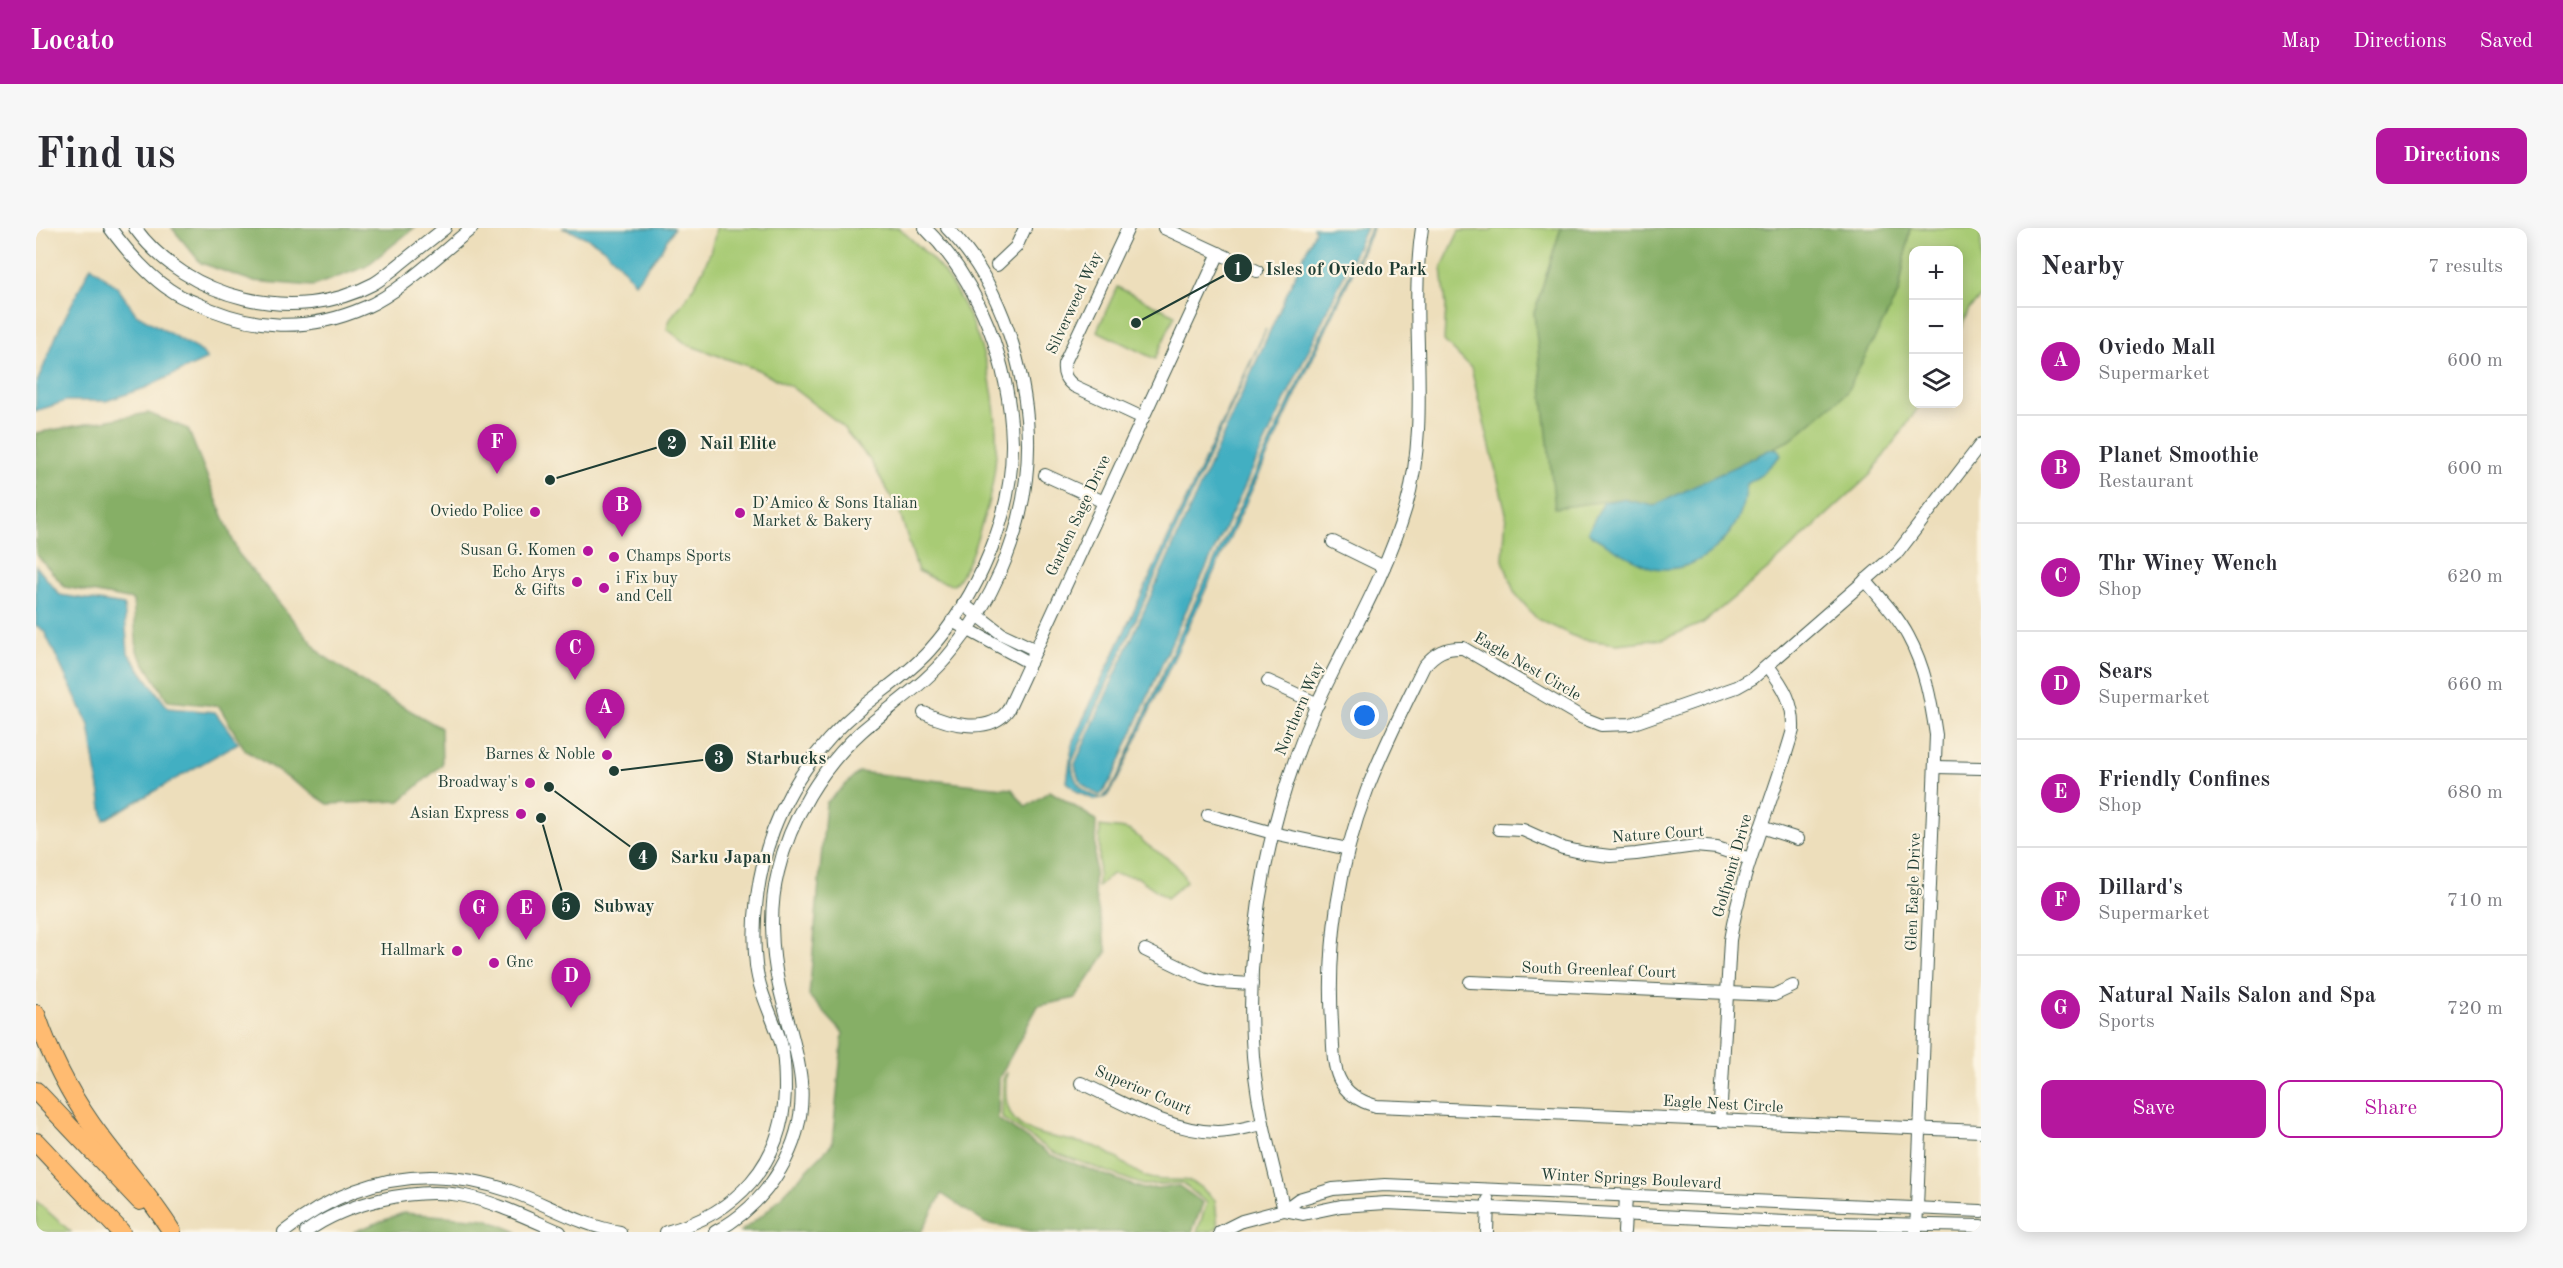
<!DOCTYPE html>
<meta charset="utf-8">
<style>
:root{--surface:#fff;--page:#f7f7f7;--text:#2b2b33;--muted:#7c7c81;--line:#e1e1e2;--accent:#b5179e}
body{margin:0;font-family:"Old Standard TT",serif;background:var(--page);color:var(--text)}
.controls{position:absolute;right:18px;top:18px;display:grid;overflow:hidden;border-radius:12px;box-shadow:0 3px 15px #0003}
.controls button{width:54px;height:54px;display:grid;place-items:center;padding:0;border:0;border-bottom:2px solid var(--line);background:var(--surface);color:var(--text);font:30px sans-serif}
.you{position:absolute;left:1329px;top:488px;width:21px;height:21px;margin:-15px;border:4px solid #fff;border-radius:50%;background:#1a73e8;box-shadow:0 0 0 9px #1a73e833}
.badge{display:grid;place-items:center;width:39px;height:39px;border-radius:50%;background:var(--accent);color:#fff;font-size:20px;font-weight:700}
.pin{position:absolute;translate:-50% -50px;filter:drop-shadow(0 2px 3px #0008)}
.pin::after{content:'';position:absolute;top:32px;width:21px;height:18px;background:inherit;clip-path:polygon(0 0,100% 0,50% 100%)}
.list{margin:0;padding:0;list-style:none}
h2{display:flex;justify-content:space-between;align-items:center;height:78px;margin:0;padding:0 24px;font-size:26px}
h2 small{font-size:20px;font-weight:400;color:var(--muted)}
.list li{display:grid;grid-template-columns:39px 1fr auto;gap:18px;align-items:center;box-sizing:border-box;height:108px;padding:0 24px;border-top:2px solid var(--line)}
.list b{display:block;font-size:22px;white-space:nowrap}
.list p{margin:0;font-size:20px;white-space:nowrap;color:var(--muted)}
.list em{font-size:20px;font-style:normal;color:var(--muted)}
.actions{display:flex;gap:12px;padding:18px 24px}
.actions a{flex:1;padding:14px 0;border:2px solid var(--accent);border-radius:12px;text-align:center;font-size:21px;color:var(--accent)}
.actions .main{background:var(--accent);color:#fff}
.icon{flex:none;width:33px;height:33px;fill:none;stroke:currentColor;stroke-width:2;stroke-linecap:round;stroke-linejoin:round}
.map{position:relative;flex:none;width:1945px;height:1004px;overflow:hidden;border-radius:12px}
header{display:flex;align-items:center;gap:36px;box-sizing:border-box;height:84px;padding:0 30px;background:var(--accent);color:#fff}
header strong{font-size:28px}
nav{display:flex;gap:33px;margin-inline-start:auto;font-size:21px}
.intro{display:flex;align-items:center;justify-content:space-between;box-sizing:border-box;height:144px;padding:0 36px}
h1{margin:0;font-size:42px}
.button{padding:15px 27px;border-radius:12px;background:var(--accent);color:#fff;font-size:21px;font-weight:700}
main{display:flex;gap:36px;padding:0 36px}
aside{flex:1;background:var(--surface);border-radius:12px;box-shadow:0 3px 15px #0003}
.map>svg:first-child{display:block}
.green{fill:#a8cb74;stroke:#648454;stroke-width:1.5}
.forest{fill:#86af66;stroke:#52764d;stroke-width:1.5}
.water{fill:#43afc2;stroke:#31767b;stroke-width:1.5}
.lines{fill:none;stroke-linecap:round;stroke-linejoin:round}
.minor-casing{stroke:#3e5548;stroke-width:14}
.highway-casing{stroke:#3e5548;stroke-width:20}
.minor{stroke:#fff;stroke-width:12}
.highway{stroke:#ffbb71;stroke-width:18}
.poi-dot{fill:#b5179e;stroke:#fcf5e5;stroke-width:2}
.labels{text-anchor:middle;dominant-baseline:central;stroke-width:4.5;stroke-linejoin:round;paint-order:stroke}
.street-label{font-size:16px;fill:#1f3d34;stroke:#fcf5e5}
.poi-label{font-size:16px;fill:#1f3d34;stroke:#fcf5e5;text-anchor:end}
.leader{fill:none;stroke:#1f3d34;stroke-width:2}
.callout-dot{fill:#1f3d34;stroke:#fcf5e5;stroke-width:2}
.mark-label{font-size:18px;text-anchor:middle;font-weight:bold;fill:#fff}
.callout-label{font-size:18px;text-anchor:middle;font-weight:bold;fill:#1f3d34;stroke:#fcf5e5;stroke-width:4.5;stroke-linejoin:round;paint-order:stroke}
</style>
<header>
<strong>Locato</strong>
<nav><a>Map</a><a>Directions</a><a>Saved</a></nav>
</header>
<div class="intro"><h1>Find us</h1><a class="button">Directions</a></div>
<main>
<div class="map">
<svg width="1945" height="1004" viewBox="0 0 1945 1004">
<rect width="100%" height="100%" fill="#fcf5e5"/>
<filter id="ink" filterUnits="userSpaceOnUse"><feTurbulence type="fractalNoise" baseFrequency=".0167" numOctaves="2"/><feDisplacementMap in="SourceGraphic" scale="12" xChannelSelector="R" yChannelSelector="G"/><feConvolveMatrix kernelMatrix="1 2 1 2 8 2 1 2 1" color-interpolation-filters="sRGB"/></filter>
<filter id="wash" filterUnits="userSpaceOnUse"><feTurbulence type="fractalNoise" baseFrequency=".008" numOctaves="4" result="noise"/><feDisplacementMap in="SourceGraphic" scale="24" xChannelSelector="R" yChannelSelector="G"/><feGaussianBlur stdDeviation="1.35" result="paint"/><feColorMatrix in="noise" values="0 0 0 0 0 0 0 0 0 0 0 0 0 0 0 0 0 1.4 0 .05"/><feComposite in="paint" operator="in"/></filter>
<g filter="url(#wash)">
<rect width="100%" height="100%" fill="#eddebb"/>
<!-- green -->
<g class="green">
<path d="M 680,0 L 863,0 C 879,15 898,30 911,49 C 958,121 975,213 946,295 C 939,317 933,338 918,357 L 900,352 L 882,343 L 863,282 L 834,232 L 804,196 L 754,158 L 720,141 L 652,117 L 631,101 C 633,88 641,83 648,73 C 664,51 676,27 680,0 Z"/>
<path d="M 1456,0 L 1525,0 L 1498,85 L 1568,274 L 1586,271 L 1834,117 L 1863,64 L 1874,0 L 1945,0 L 1945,69 L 1933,81 L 1923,104 L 1922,22 L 1878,22 L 1878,176 L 1885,176 L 1834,247 L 1731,342 L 1667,395 L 1627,411 L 1581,416 L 1544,411 L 1501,391 L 1478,364 L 1467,332 L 1470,285 L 1435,140 L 1408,113 L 1410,78 L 1406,39 L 1423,3 L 1456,2 Z"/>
<path d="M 1081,59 L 1139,87 L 1119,131 L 1061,103 Z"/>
<path d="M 1064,598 C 1073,600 1084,599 1092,602 C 1101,605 1106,614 1114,619 C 1130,630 1143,634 1150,654 L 1131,670 L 1101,649 L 1076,646 L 1062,659 Z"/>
<path d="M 971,844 C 960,916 1013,903 1060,919 C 1078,925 1091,940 1108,948 C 1123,955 1138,950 1153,953 C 1162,955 1172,967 1179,972 L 1182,1000 L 1174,1004 L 1161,1004 L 1171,975 L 1146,955 L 1107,957 L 1017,924 L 966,890 L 967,851 Z"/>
<path d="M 0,973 L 35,1004 L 0,1004 Z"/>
</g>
<!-- forest -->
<g class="forest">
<path d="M 136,0 L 378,0 L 329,39 L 277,58 L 216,53 L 165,35 Z"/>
<path d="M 1525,0 L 1874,0 L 1863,64 L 1810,165 L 1756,211 L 1618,279 L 1586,271 L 1519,280 L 1498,85 Z"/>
<path d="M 112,185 L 152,201 L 202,325 L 285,426 L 345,466 L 405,500 L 406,537 L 364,573 L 292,576 L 209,522 L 183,478 L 132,473 L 101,423 L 97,372 L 29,359 L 0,326 L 0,205 Z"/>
<path d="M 823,544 L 976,561 L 990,579 L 1014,563 L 1060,592 L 1058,662 L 1071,724 L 1040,770 L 1002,778 L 963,850 L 962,891 L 1015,927 L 1107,961 L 1143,958 L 1167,975 L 1156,1004 L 1000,1004 L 949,995 L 906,966 L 885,1004 L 704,1004 L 728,986 L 796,916 L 807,805 L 773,768 L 790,575 Z"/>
<path d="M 367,985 L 450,991 L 482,1004 L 317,1004 Z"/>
</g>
<!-- water -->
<g class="water">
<path d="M 526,0 L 638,0 L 625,22 L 599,55 C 575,25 564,12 526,0 Z"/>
<path d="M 1277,0 L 1330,0 L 1140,404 L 1076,551 L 1064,567 C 1048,561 1041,553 1039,536 L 1279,3 Z"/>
<path d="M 1335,0 L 1337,0 L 1082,551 L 1071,568 L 1067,570 L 1080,553 L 1144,406 Z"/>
<path d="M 55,38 L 82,60 L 100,86 L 166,124 L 171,131 L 109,160 L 70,173 L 30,173 L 0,183 L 0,157 L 23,101 Z"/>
<path d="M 1230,101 L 1036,534 C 1036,554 1046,565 1065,570 L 1059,572 L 1042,564 L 1031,554 L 1037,513 Z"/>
<path d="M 1735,221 L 1742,221 L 1745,227 L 1725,247 L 1711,256 C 1710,263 1709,272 1707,279 C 1695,315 1657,347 1618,340 C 1603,337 1571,316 1556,308 L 1552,303 L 1568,274 L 1586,271 L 1618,278 Z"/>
<path d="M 0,338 L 24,367 L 88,377 L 92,425 L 132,480 L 179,484 L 202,515 L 68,592 L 53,497 L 8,403 L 0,397 Z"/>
</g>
</g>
<g filter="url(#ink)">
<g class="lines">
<defs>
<g id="minor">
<path d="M 74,0 C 91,23 110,46 134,62 C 141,67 150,71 158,74 C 216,102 271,105 330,79 C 363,65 407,23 436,0"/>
<path d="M 99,0 C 151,71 259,98 337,56 C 345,52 352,45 359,40 C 376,26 393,13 409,0"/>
<path d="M 1092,0 L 1028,136 C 1027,147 1030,152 1038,158 L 1107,190"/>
<path d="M 1128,0 L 1221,43"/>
<path d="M 961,37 L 980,19 L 989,0"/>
<path d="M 1945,216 L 1862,324 L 1717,450 L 1701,459 L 1595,496 L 1565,497 L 1547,490 L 1427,420 C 1409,419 1399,425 1388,438 C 1368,479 1347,520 1331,562 C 1303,635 1291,717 1296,795 C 1298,835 1294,865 1340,878 L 1945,903"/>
<path d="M 1009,247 L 1068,274"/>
<path d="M 1297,314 L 1348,339"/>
<path d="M 1829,352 C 1844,370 1861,387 1872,408 C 1889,439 1895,473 1900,507 L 1880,1004"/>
<path d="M 927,376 L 966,406 L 1000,422"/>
<path d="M 916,393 L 994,435"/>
<path d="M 1232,453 L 1282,476"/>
<path d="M 888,485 C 913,497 954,507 972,482 L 1183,25"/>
<path d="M 1900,539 L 1945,540"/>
<path d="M 1172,587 L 1237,605 L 1312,621"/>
<path d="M 1725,599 L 1762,611"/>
<path d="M 1463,601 L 1487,602 L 1527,620 L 1549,625 L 1574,628 L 1600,626 L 1659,618 L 1681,620 L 1714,631"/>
<path d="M 1109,722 L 1167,750 L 1182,754 L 1216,756"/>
<path d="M 1434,754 L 1738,767 L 1757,758"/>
<path d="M 1045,855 C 1088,875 1133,903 1181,904 C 1196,904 1212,899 1227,896"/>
<path d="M 1684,893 L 1694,712 C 1706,640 1737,573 1757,502 C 1758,475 1748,459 1732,438"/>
<path d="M 1248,982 C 1234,926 1218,869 1216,811 C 1210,696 1235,580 1282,474 C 1312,410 1350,348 1370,279 C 1396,188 1372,92 1386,0"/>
<path d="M 1248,982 L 1267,986 L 1305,978 L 1350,975 L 1750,994 L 1945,998"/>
<path d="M 248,1004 C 317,949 394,935 477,964 C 513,977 546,998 584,1004"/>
<path d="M 270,1004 C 309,975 380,958 429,968 C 462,975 493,991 524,1004"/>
<path d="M 630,1004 C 700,986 747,936 749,862 C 749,847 749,830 745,815 C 737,789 723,765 720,737 C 715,693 722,644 737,603 C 755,555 786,513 825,480 C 848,461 872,446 893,423 C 942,369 977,288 976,214 C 974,137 944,54 889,0"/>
<path d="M 679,1004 C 733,975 771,915 765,853 C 762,821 750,789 743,758 C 735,722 733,679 742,644 C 754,591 786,539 826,503 C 857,476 891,455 916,423 C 955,375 983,313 990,251 C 1000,168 971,60 911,0"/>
<path d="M 1184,1004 L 1206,993 L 1248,982 L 1263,971 L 1297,961 L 1349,957 L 1945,983"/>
<path d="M 1451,1004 L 1452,972"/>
<path d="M 1588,1004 L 1590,968"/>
</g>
<g id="highway">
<path d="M 0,786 C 13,824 32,863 56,897 C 82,934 112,965 136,1004"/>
<path d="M 0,863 L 104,973"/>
<path d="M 0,914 L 85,1004"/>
</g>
</defs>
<!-- minor casing -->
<use href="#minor" class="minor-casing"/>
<!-- highway casing -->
<use href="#highway" class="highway-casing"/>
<!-- minor -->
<use href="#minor" class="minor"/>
<!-- highway -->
<use href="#highway" class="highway"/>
</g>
</g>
<!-- markers -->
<g class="poi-dot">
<circle cx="499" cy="284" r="6"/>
<circle cx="704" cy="285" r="6"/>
<circle cx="552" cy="323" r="6"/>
<circle cx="578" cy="329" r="6"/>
<circle cx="541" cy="354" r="6"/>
<circle cx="568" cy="360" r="6"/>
<circle cx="571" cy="527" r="6"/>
<circle cx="494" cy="555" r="6"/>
<circle cx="485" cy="586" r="6"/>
<circle cx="421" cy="723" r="6"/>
<circle cx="458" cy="735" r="6"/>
</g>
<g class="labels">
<!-- street labels -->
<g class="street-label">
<text transform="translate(1039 75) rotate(-65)">Silverweed Way</text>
<text transform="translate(1043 288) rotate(-65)">Garden Sage Drive</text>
<text transform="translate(1491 439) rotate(30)">Eagle Nest Circle</text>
<text transform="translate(1264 481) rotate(-67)">Northern Way</text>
<text transform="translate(1622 607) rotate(-4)">Nature Court</text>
<text transform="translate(1697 638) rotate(-74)">Golfpoint Drive</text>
<text transform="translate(1878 664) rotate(-88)">Glen Eagle Drive</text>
<text transform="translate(1563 743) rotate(2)">South Greenleaf Court</text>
<text transform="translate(1107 863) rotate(23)">Superior Court</text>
<text transform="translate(1687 877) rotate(3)">Eagle Nest Circle</text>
<text transform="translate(1595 952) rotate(3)">Winter Springs Boulevard</text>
</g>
<!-- poi labels -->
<g class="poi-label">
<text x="716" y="276" text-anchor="start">D’Amico &amp; Sons Italian<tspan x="716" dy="18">Market &amp; Bakery</tspan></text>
<text x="487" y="284">Oviedo Police</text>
<text x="540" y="323">Susan G. Komen</text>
<text x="590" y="329" text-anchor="start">Champs Sports</text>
<text x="529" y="345">Echo Arys<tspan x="529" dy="18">&amp; Gifts</tspan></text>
<text x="580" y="351" text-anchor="start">i Fix buy<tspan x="580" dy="18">and Cell</tspan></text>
<text x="559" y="527">Barnes &amp; Noble</text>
<text x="482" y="555">Broadway's</text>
<text x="473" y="586">Asian Express</text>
<text x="409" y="723">Hallmark</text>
<text x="470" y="735" text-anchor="start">Gnc</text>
</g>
</g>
<!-- callouts -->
<path class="leader" d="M1100 95L1202 40M514 252L636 215M578 543L683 530M513 559L607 628M505 590L530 678"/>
<g class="callout-dot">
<circle cx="1100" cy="95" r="6"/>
<circle cx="514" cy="252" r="6"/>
<circle cx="578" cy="543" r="6"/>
<circle cx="513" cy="559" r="6"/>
<circle cx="505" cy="590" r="6"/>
<circle cx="1202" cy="40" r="15"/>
<circle cx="636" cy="215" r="15"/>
<circle cx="683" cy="530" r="15"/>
<circle cx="607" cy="628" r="15"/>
<circle cx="530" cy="678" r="15"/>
</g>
<g class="mark-label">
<text x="1202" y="47">1</text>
<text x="636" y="221">2</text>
<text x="683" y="536">3</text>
<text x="607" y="635">4</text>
<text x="530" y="684">5</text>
</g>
<g class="callout-label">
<text x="1310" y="47">Isles of Oviedo Park</text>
<text x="702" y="221">Nail Elite</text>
<text x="750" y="536">Starbucks</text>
<text x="685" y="635">Sarku Japan</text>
<text x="588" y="684">Subway</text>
</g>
</svg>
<div class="controls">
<button>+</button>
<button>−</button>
<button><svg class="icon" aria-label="layers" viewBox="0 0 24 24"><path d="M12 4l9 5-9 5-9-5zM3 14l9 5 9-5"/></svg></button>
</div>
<div class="you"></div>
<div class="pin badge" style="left:569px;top:511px">A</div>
<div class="pin badge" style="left:586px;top:309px">B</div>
<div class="pin badge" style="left:539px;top:452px">C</div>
<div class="pin badge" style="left:535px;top:780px">D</div>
<div class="pin badge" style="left:490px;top:712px">E</div>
<div class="pin badge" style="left:461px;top:246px">F</div>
<div class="pin badge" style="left:443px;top:712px">G</div>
</div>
<aside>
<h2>Nearby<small>7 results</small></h2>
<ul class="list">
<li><span class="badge">A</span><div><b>Oviedo Mall</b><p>Supermarket</p></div><em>600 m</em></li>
<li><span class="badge">B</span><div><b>Planet Smoothie</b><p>Restaurant</p></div><em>600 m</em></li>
<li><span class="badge">C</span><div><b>Thr Winey Wench</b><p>Shop</p></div><em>620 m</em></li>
<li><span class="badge">D</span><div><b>Sears</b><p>Supermarket</p></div><em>660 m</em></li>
<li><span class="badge">E</span><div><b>Friendly Confines</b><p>Shop</p></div><em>680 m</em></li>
<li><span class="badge">F</span><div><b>Dillard's</b><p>Supermarket</p></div><em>710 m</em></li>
<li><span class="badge">G</span><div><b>Natural Nails Salon and Spa</b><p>Sports</p></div><em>720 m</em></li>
</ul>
<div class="actions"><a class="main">Save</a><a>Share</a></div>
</aside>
</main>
